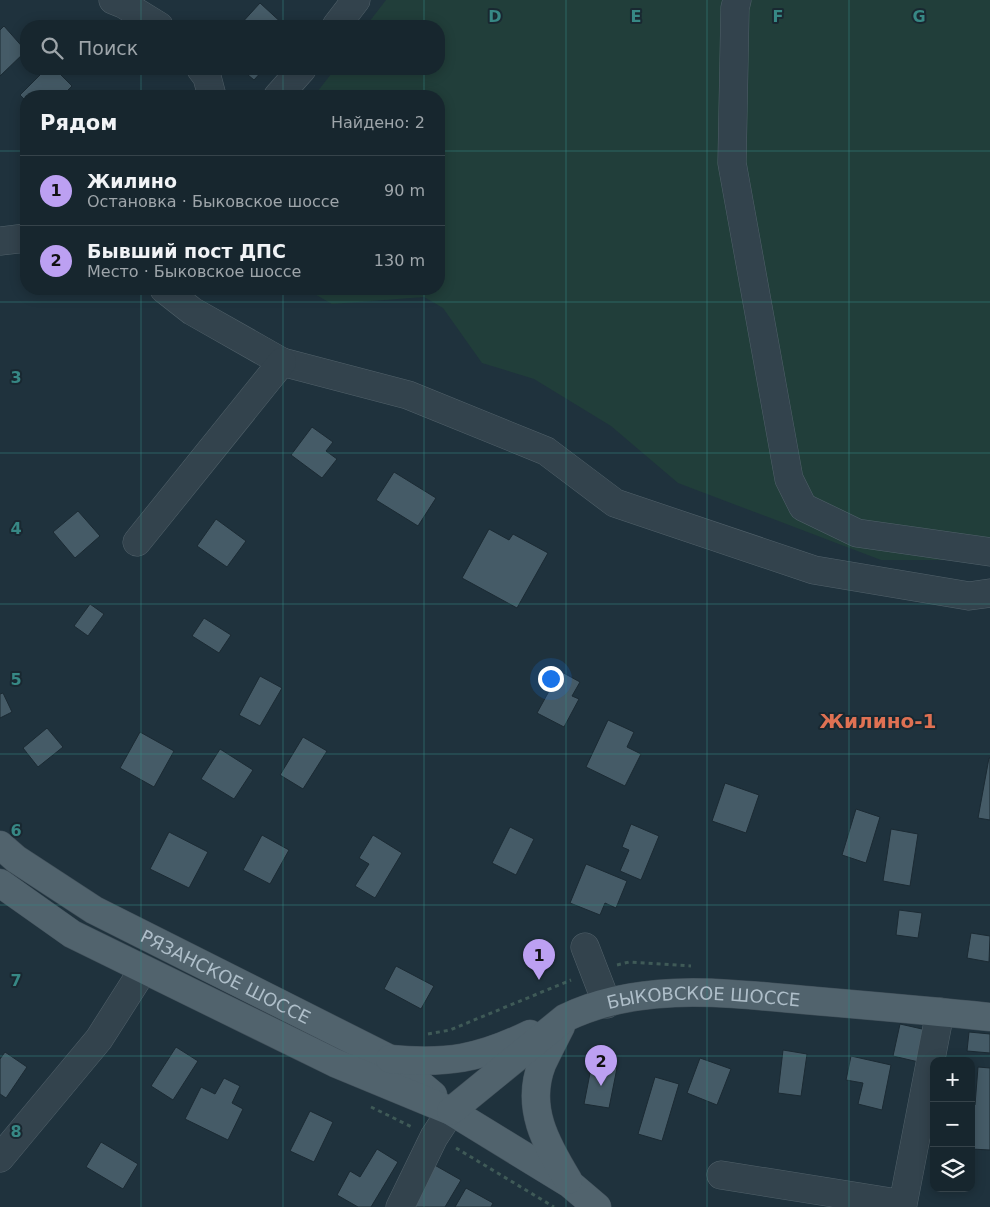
<!DOCTYPE html>
<html lang="ru">
<meta charset="utf-8">
<style>
:root{--surface:#17262e;--page:#202e36;--text:#f1f3f6;--muted:#9ea5aa;--line:#36434a;--accent:#bca0f2}
body{margin:0;font-family:"DejaVu Sans",sans-serif;background:var(--page);color:var(--text)}
.controls{position:absolute;right:15px;bottom:15px;display:grid;overflow:hidden;border-radius:10px;box-shadow:0 2px 12px #0003}
.controls button{width:45px;height:45px;display:grid;place-items:center;padding:0;border:0;border-bottom:1px solid var(--line);background:var(--surface);color:var(--text);font:25px sans-serif}
.you{position:absolute;left:550px;top:678px;width:18px;height:18px;margin:-12px;border:4px solid #fff;border-radius:50%;background:#1a73e8;box-shadow:0 0 0 8px #1a73e833}
.badge{display:grid;place-items:center;width:32px;height:32px;border-radius:50%;background:var(--accent);color:#111;font-size:16px;font-weight:700}
.pin{position:absolute;translate:-50% -41px;filter:drop-shadow(0 1px 2px #0008)}
.pin::after{content:'';position:absolute;top:26px;width:18px;height:15px;background:inherit;clip-path:polygon(0 0,100% 0,50% 100%)}
.list{margin:0;padding:0;list-style:none}
h2{display:flex;justify-content:space-between;align-items:center;height:65px;margin:0;padding:0 20px;font-size:21px}
h2 small{font-size:16px;font-weight:400;color:var(--muted)}
.list li{display:grid;grid-template-columns:32px 1fr auto;gap:15px;align-items:center;box-sizing:border-box;height:70px;padding:0 20px;border-top:1px solid var(--line)}
.list b{display:block;font-size:19px;white-space:nowrap}
.list p{margin:0;font-size:16px;white-space:nowrap;color:var(--muted)}
.list em{font-size:16px;font-style:normal;color:var(--muted)}
.icon{flex:none;width:28px;height:28px;fill:none;stroke:currentColor;stroke-width:2;stroke-linecap:round;stroke-linejoin:round}
.map{position:relative;flex:none;width:990px;height:1207px;overflow:hidden}
.search{position:absolute;background:var(--surface);box-shadow:0 2px 12px #0003;left:20px;top:20px;width:425px;height:55px;display:flex;align-items:center;gap:12px;box-sizing:border-box;padding:0 18px;border-radius:20px;color:var(--muted);font-size:19px}
.panel{position:absolute;background:var(--surface);box-shadow:0 2px 12px #0003;left:20px;top:90px;width:425px;height:205px;border-radius:20px}
.map>svg:first-child{display:block}
.green{fill:#213e3a}
.building{fill:#455b67;stroke:#1b2a33}
.lines{fill:none;stroke-linecap:round;stroke-linejoin:round}
.minor-casing{stroke:#51616a;stroke-width:29}
.major-casing{stroke:#404f59;stroke-width:29}
.path{stroke:#3f5a57;stroke-width:3;stroke-dasharray:4 4;stroke-linecap:butt}
.minor{stroke:#33434d;stroke-width:28}
.major{stroke:#51636d;stroke-width:28}
.grid{fill:none;stroke:#378885;stroke-width:1;stroke-opacity:0.55}
.labels{text-anchor:middle;dominant-baseline:central;stroke-width:4;stroke-linejoin:round;paint-order:stroke}
.street-label{font-size:18px;fill:#aebec9;stroke:#192831}
.quarter-label{font-size:20px;font-weight:bold;fill:#df7153;stroke:#192831}
.grid-label{font-size:16px;text-anchor:middle;font-weight:bold;fill:#378885;stroke:#192831;stroke-width:4;stroke-linejoin:round;paint-order:stroke}
</style>
<div class="map">
<svg width="990" height="1207" viewBox="0 0 990 1207">
<rect width="100%" height="100%" fill="#1f323d"/>
<!-- green -->
<path class="green" d="M 386,0 L 990,0 L 990,555 L 974,560 L 881,560 L 678,483 L 611,426 L 534,379 L 482,363 L 443,308 L 424,297 L 332,304 L 306,289 L 439,289 L 439,96 L 314,96 L 335,69 L 439,69 L 439,26 L 366,26 Z"/>
<!-- building -->
<g class="building">
<path d="M 260,3 L 285,26 L 239,26 Z"/>
<path d="M 4,26 L 26,51 L 0,76 L 0,30 Z"/>
<path d="M 46,69 L 55,69 L 72,86 L 62,96 L 26,96 L 26,101 L 20,95 Z"/>
<path d="M 241,69 L 264,69 L 254,80 Z"/>
<path d="M 312,427 L 333,442 L 326,451 L 337,459 L 322,478 L 291,455 Z"/>
<path d="M 394,472 L 436,498 L 418,526 L 376,500 Z"/>
<path d="M 78,511 L 100,536 L 75,558 L 53,532 Z"/>
<path d="M 216,519 L 246,541 L 227,567 L 197,546 Z"/>
<path d="M 489,529 L 509,540 L 513,534 L 548,553 L 517,608 L 462,578 Z"/>
<path d="M 90,604 L 104,614 L 88,636 L 74,626 Z"/>
<path d="M 204,618 L 231,635 L 219,653 L 192,636 Z"/>
<path d="M 560,671 L 580,682 L 572,696 L 579,699 L 564,727 L 537,713 Z"/>
<path d="M 260,676 L 282,688 L 260,726 L 239,715 Z"/>
<path d="M 3,693 L 12,712 L 0,718 L 0,694 Z"/>
<path d="M 608,720 L 634,732 L 627,747 L 641,754 L 625,786 L 586,767 Z"/>
<path d="M 47,728 L 63,747 L 38,767 L 23,748 Z"/>
<path d="M 140,732 L 174,751 L 154,787 L 120,768 Z"/>
<path d="M 303,737 L 327,751 L 303,789 L 280,775 Z"/>
<path d="M 220,749 L 253,770 L 234,799 L 201,779 Z"/>
<path d="M 989,758 L 990,758 L 990,820 L 978,818 Z"/>
<path d="M 725,783 L 759,795 L 746,833 L 712,821 Z"/>
<path d="M 856,809 L 880,817 L 866,863 L 842,855 Z"/>
<path d="M 631,824 L 659,836 L 641,880 L 620,871 L 629,850 L 622,847 Z"/>
<path d="M 510,827 L 534,839 L 516,875 L 492,863 Z"/>
<path d="M 891,829 L 918,834 L 910,886 L 883,881 Z"/>
<path d="M 169,832 L 208,852 L 189,888 L 150,869 Z"/>
<path d="M 262,835 L 289,850 L 270,884 L 243,870 Z"/>
<path d="M 373,835 L 402,853 L 375,898 L 355,886 L 369,864 L 359,858 Z"/>
<path d="M 586,864 L 627,881 L 616,908 L 605,903 L 600,915 L 570,903 Z"/>
<path d="M 899,910 L 922,913 L 918,938 L 896,935 Z"/>
<path d="M 971,933 L 990,936 L 989,962 L 967,958 Z"/>
<path d="M 396,966 L 434,986 L 421,1009 L 384,989 Z"/>
<path d="M 900,1024 L 931,1031 L 923,1063 L 893,1056 Z"/>
<path d="M 969,1032 L 990,1034 L 990,1053 L 967,1051 Z"/>
<path d="M 176,1047 L 198,1061 L 173,1100 L 151,1086 Z"/>
<path d="M 783,1050 L 807,1054 L 801,1096 L 778,1093 Z"/>
<path d="M 5,1052 L 27,1067 L 6,1098 L 0,1094 L 0,1059 Z"/>
<path d="M 851,1056 L 891,1065 L 882,1110 L 858,1104 L 863,1083 L 846,1080 Z"/>
<path d="M 700,1058 L 731,1069 L 717,1105 L 687,1093 Z"/>
<path d="M 592,1063 L 617,1068 L 609,1108 L 584,1104 Z"/>
<path d="M 978,1067 L 990,1068 L 990,1150 L 971,1149 L 971,1105 L 975,1105 Z"/>
<path d="M 655,1077 L 679,1084 L 662,1141 L 638,1134 Z"/>
<path d="M 224,1078 L 240,1086 L 232,1103 L 243,1109 L 228,1140 L 185,1119 L 201,1087 L 215,1094 Z"/>
<path d="M 310,1111 L 333,1122 L 314,1162 L 290,1151 Z"/>
<path d="M 101,1142 L 138,1164 L 123,1189 L 86,1167 Z"/>
<path d="M 377,1149 L 398,1162 L 371,1207 L 358,1207 L 337,1195 L 350,1171 L 360,1177 Z"/>
<path d="M 431,1163 L 461,1180 L 445,1207 L 406,1207 Z"/>
<path d="M 466,1188 L 493,1203 L 491,1207 L 455,1207 Z"/>
</g>
<g class="lines">
<defs>
<g id="minor">
<path d="M 113,0 L 123,4 L 159,26"/>
<path d="M 737,0 L 735,8 L 732,163 L 789,479 L 803,507 L 857,533 L 990,552"/>
<path d="M 336,26 L 356,0"/>
<path d="M 201,69 L 207,77 L 212,96"/>
<path d="M 278,96 L 302,69"/>
<path d="M 0,241 L 26,238"/>
<path d="M 164,289 L 192,311 L 282,362 L 408,395 L 546,451 L 615,503 L 814,570 L 969,596 L 990,593"/>
<path d="M 137,542 L 282,362"/>
<path d="M 585,947 L 607,1004"/>
<path d="M 0,1158 L 99,1039 L 143,970"/>
<path d="M 721,1175 L 903,1204 L 940,1012"/>
<path d="M 400,1207 L 434,1137 L 451,1111"/>
</g>
<g id="major">
<path id="s1" d="M 0,845 L 16,859 L 94,910 L 390,1059 L 433,1095"/>
<path d="M 0,883 L 72,934 L 335,1063 L 451,1111 L 570,1184 L 597,1207"/>
<path d="M 561,1026 C 555,1038 548,1051 542,1064 C 525,1107 546,1144 568,1180"/>
<path d="M 390,1059 C 447,1064 479,1059 530,1034"/>
<path id="s2" d="M 451,1111 L 565,1018 C 643,980 733,994 816,1001 C 874,1006 932,1011 990,1017"/>
</g>
</defs>
<!-- minor casing -->
<use href="#minor" class="minor-casing"/>
<!-- major casing -->
<use href="#major" class="major-casing"/>
<!-- path -->
<g class="path">
<path d="M 617,965 L 629,962 L 691,966"/>
<path d="M 428,1034 L 450,1030 L 571,980"/>
<path d="M 371,1107 L 412,1127"/>
<path d="M 456,1148 L 554,1207"/>
</g>
<!-- minor -->
<use href="#minor" class="minor"/>
<!-- major -->
<use href="#major" class="major"/>
</g>
<!-- grid -->
<path class="grid" d="M 141,0 L 141,26M 283,0 L 283,26M 424,0 L 424,26M 566,0 L 566,1207M 707,0 L 707,1207M 849,0 L 849,1207M 141,69 L 141,96M 283,69 L 283,96M 424,69 L 424,96M 0,151 L 26,151M 439,151 L 990,151M 141,289 L 141,1207M 283,289 L 283,1207M 424,289 L 424,1207M 0,302 L 990,302M 0,453 L 990,453M 0,604 L 990,604M 0,754 L 990,754M 0,905 L 990,905M 0,1056 L 990,1056"/>
<g class="labels">
<!-- street labels -->
<g class="street-label">
<text stroke="none"><textPath href="#s1" startOffset="262">РЯЗАНСКОЕ ШОССЕ</textPath></text>
<text stroke="none"><textPath href="#s2" startOffset="289">БЫКОВСКОЕ ШОССЕ</textPath></text>
</g>
<!-- quarter labels -->
<g class="quarter-label">
<text x="878" y="721">Жилино-1</text>
</g>
</g>
<g class="grid-label">
<text x="495" y="22">D</text>
<text x="636" y="22">E</text>
<text x="778" y="22">F</text>
<text x="919" y="22">G</text>
<text x="16" y="383">3</text>
<text x="16" y="534">4</text>
<text x="16" y="685">5</text>
<text x="16" y="836">6</text>
<text x="16" y="986">7</text>
<text x="16" y="1137">8</text>
</g>
</svg>
<div class="controls">
<button>+</button>
<button>−</button>
<button><svg class="icon" aria-label="layers" viewBox="0 0 24 24"><path d="M12 4l9 5-9 5-9-5zM3 14l9 5 9-5"/></svg></button>
</div>
<div class="you"></div>
<div class="pin badge" style="left:539px;top:980px">1</div>
<div class="pin badge" style="left:601px;top:1086px">2</div>
<div class="search"><svg class="icon" aria-label="search" viewBox="0 0 24 24"><circle cx="10" cy="10" r="6"/><path d="M15 15l6 6"/></svg>Поиск</div>
<section class="panel">
<h2>Рядом<small>Найдено: 2</small></h2>
<ul class="list">
<li><span class="badge">1</span><div><b>Жилино</b><p>Остановка · Быковское шоссе</p></div><em>90 m</em></li>
<li><span class="badge">2</span><div><b>Бывший пост ДПС</b><p>Место · Быковское шоссе</p></div><em>130 m</em></li>
</ul>
</section>
</div>
